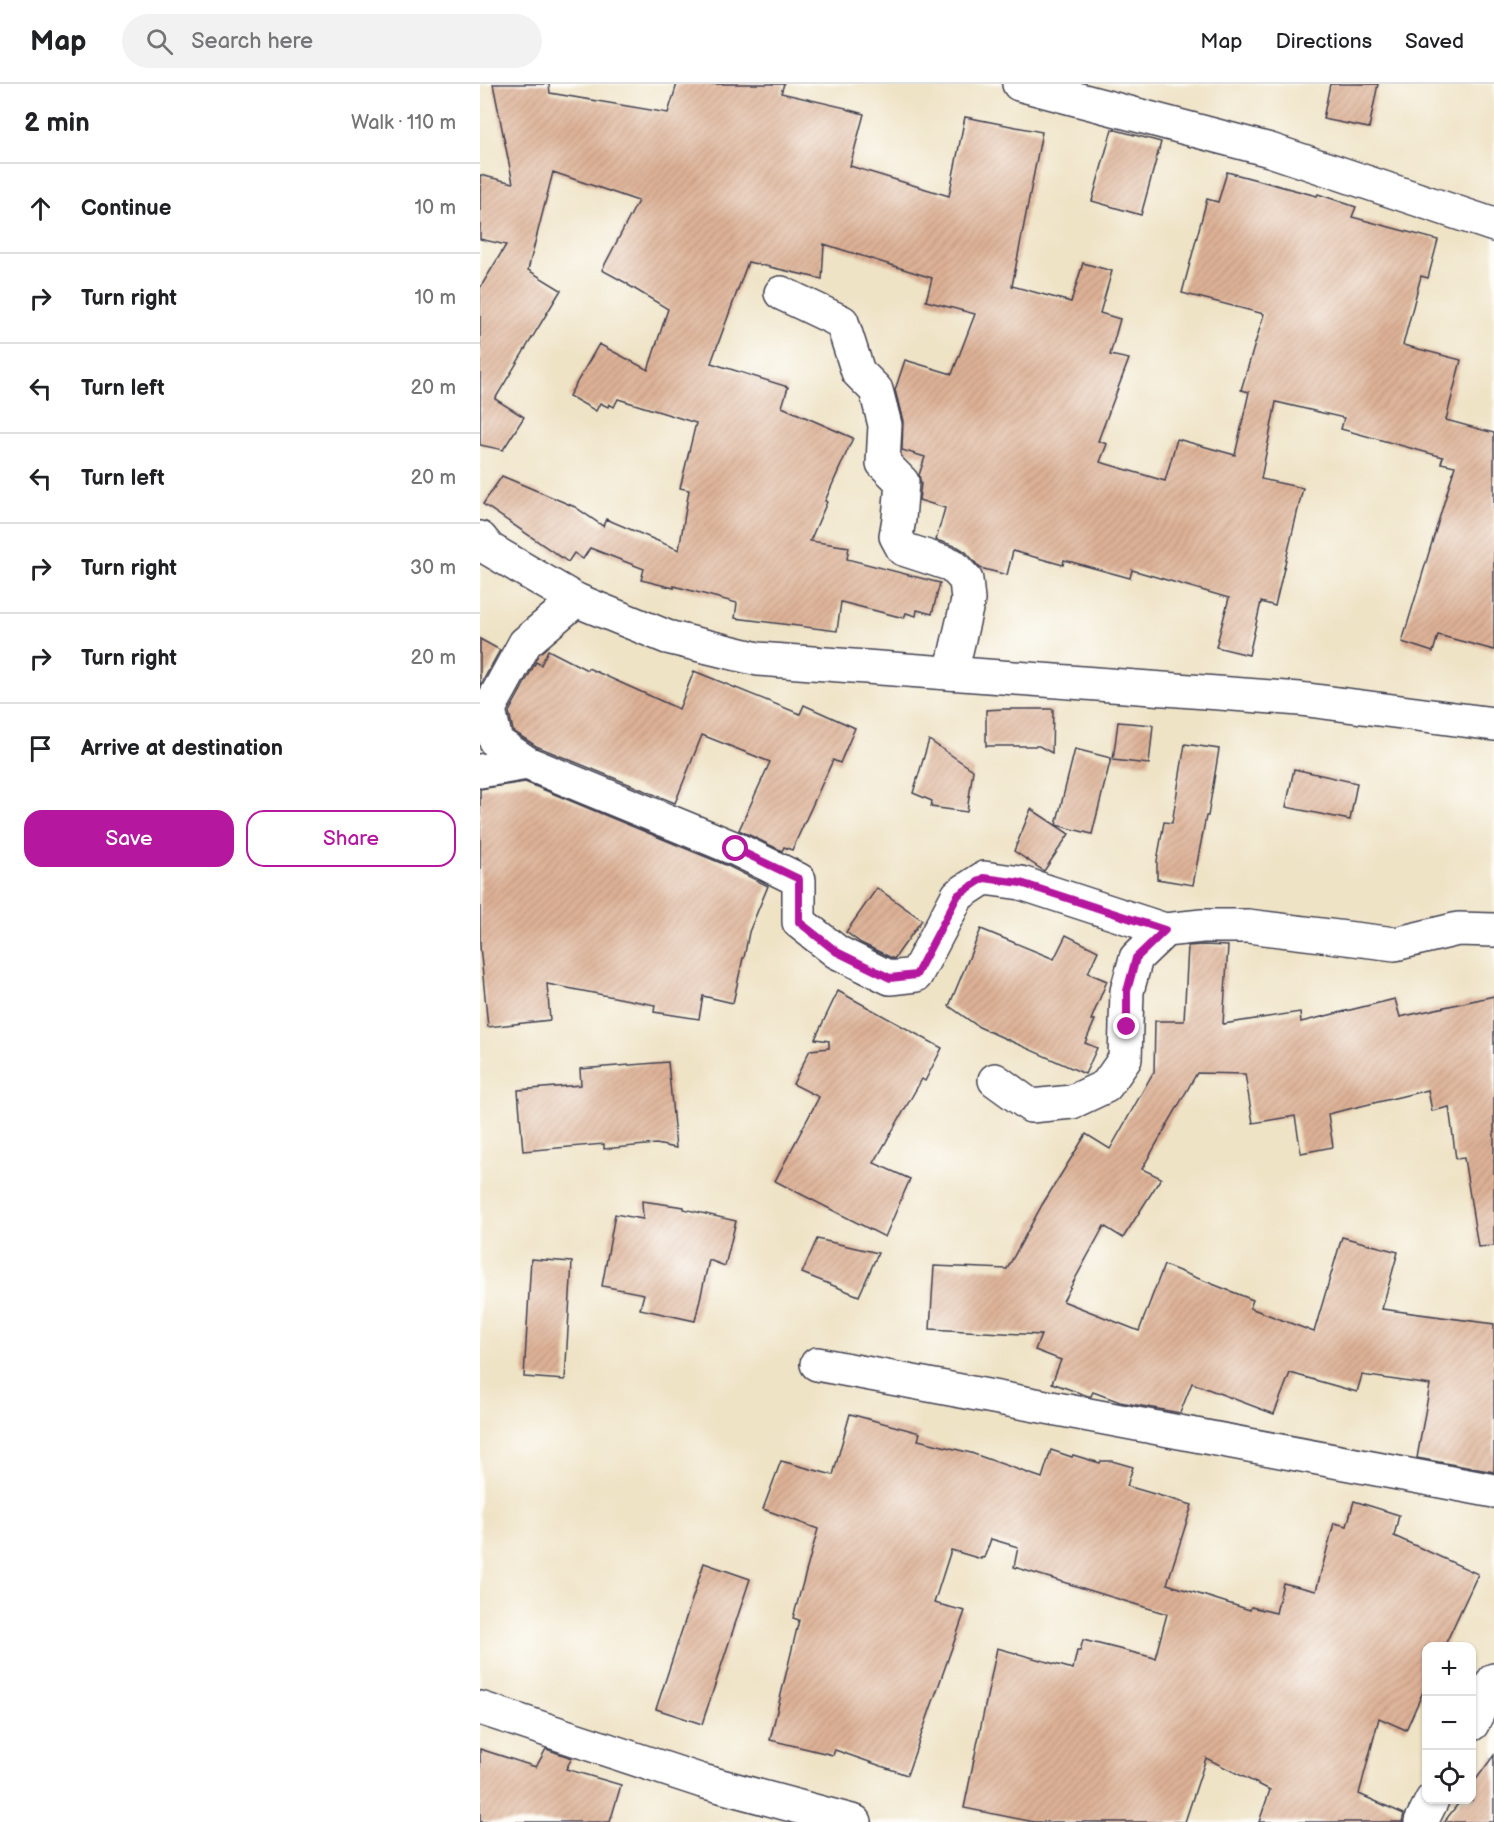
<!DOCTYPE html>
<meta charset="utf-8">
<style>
:root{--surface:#fff;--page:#f2f2f2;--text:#202124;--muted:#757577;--line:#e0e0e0;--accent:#b5179e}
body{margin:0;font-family:"Balsamiq Sans",sans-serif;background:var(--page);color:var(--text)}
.controls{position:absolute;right:18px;bottom:18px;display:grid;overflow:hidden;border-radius:12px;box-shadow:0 2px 4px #0004}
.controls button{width:54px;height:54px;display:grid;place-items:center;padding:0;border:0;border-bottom:2px solid var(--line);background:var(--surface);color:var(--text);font:30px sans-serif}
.stop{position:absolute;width:18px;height:18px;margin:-14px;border:4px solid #b5179e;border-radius:50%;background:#fff}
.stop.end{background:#b5179e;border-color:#fff;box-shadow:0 2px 6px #0008}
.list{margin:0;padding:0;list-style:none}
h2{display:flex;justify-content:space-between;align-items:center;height:78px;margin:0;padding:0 24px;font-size:26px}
h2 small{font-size:20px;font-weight:400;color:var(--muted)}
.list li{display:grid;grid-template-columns:39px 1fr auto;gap:18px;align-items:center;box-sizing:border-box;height:90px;padding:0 24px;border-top:2px solid var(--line)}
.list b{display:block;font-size:22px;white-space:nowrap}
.list em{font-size:20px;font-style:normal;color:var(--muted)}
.actions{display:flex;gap:12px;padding:18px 24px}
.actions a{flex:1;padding:14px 0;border:2px solid var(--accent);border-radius:18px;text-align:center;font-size:21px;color:var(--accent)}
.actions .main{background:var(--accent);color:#fff}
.icon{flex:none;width:33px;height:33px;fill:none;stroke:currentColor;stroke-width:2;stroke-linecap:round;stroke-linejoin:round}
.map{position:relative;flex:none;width:1014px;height:1738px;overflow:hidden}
header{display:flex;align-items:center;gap:36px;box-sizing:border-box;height:84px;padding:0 30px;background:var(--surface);border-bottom:2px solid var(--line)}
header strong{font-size:28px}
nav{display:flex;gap:33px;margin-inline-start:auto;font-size:21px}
.search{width:420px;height:54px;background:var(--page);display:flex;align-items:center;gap:15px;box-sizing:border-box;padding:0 21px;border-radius:33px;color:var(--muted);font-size:22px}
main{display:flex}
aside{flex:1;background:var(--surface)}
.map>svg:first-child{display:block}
.building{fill:url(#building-hatch)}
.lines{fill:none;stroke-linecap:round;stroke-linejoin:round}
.minor-casing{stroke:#413f50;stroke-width:36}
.minor{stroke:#fff;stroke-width:33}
.route{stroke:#b5179e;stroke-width:8}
</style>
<header>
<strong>Map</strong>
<div class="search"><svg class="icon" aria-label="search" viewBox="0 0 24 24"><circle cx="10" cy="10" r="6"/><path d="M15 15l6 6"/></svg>Search here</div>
<nav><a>Map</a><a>Directions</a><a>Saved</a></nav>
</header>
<main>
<aside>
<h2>2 min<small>Walk · 110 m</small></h2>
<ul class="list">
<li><svg class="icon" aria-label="ahead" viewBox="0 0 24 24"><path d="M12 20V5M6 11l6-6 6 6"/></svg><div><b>Continue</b></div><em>10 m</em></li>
<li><svg class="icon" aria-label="right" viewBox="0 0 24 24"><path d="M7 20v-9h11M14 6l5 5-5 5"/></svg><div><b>Turn right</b></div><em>10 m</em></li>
<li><svg class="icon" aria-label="left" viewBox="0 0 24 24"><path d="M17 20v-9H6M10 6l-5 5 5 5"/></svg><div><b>Turn left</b></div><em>20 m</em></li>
<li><svg class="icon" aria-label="left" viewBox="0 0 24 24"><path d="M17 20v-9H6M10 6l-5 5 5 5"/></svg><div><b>Turn left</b></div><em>20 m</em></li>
<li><svg class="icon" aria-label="right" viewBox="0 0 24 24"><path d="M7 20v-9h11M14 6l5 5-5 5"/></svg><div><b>Turn right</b></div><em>30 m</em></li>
<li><svg class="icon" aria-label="right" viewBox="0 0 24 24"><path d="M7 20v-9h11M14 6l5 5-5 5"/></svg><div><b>Turn right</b></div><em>20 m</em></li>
<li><svg class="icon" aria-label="arrive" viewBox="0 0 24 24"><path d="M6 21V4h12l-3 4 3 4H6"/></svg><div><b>Arrive at destination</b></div></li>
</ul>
<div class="actions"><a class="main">Save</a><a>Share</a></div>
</aside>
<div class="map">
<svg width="1014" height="1738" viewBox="0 0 1014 1738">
<defs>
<pattern id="building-hatch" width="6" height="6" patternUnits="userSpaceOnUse" patternTransform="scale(1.5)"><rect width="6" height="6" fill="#ddb195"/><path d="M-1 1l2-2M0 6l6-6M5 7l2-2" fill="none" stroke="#bd9881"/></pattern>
</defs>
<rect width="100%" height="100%" fill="#fdfcf7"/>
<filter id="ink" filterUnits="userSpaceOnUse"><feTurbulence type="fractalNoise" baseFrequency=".0167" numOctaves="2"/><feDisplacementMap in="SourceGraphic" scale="12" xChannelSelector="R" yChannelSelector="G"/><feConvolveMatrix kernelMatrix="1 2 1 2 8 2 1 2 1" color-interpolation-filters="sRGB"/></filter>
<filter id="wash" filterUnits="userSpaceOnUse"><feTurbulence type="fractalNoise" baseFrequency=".008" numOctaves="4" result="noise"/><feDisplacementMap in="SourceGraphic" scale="24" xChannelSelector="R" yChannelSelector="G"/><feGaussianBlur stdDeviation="1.35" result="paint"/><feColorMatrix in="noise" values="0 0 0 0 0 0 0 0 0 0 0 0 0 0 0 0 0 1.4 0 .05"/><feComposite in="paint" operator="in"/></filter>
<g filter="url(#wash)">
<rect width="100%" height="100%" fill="#efe3c6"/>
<g id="blocks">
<!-- building -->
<g class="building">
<path d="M 13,0 L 69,0 L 70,9 L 188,29 L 197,0 L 304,0 L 301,9 L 366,24 L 366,25 L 384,30 L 370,82 L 469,112 L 485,33 L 562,48 L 532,202 L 591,218 L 603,179 L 632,187 L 620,229 L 640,235 L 630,271 L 649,275 L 618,357 L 627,360 L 620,378 L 685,397 L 697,355 L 755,371 L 769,308 L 761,306 L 784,230 L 702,209 L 727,115 L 738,118 L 747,88 L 837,112 L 838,110 L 876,123 L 872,133 L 958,156 L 948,194 L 941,192 L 923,261 L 981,276 L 966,336 L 1014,349 L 1014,566 L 958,551 L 953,568 L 922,558 L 975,382 L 961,379 L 963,373 L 861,345 L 864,334 L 796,318 L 781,395 L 823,404 L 795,522 L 781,518 L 769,571 L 736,563 L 749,514 L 652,486 L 650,494 L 584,476 L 583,481 L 533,467 L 527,491 L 500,484 L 486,468 L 478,463 L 456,456 L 465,424 L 439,416 L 441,400 L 439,391 L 445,373 L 422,366 L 423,337 L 415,306 L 425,276 L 472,290 L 495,230 L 446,217 L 452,194 L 344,160 L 342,195 L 268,178 L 231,279 L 308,303 L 302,323 L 373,354 L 345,417 L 347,418 L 330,457 L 369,463 L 367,475 L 460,499 L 452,530 L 437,526 L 436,532 L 426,529 L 424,534 L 361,518 L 357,547 L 255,534 L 257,519 L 194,502 L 194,504 L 161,496 L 164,485 L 110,464 L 103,475 L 94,469 L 88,478 L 3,420 L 22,392 L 95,423 L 123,442 L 126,435 L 199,466 L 209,406 L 200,404 L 216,339 L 138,315 L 134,323 L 129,320 L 128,323 L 120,319 L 116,327 L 89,312 L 119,260 L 168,286 L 188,225 L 148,201 L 148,200 L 122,186 L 158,117 L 73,88 L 48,186 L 81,206 L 15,315 L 44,333 L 23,366 L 0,361 L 0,204 L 26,161 L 0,155 L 0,91 L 33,99 Z"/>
<path d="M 850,0 L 898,0 L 889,44 L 843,35 Z"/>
<path d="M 632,45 L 681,58 L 661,131 L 612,117 Z"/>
<path d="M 0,555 L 20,566 L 0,602 Z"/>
<path d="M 68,566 L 107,586 L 108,584 L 199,625 L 214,587 L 320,630 L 324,621 L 375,644 L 360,679 L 353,676 L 312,766 L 304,763 L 302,767 L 259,746 L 290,678 L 222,651 L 195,719 L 56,662 L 33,647 L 29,628 L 56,578 L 61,581 Z"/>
<path d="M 523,625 L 573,625 L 572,669 L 559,662 L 506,662 L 506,626 Z"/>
<path d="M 638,638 L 673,641 L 669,680 L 633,676 Z"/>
<path d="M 449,656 L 493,686 L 487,728 L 451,723 L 452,717 L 433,709 Z"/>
<path d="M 705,660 L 739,665 L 728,732 L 726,732 L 713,801 L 677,795 L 677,777 L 684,738 L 692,739 Z"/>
<path d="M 595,665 L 631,674 L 612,750 L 576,741 Z"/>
<path d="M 814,685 L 877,699 L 870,736 L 806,723 Z"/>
<path d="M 45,698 L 248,782 L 288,802 L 269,848 L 264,874 L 263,874 L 253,919 L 223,912 L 219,935 L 174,928 L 175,921 L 67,900 L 70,936 L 8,943 L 0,862 L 0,705 Z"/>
<path d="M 551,725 L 589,750 L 564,787 L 534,767 Z"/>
<path d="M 397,804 L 442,836 L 414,875 L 381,859 L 366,848 Z"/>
<path d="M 501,845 L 574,875 L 586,851 L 618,867 L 608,889 L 627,897 L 611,936 L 615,936 L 605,959 L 617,964 L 605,990 L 499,943 L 469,922 Z"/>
<path d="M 723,861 L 748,862 L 743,940 L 820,928 L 821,938 L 915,915 L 920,933 L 1014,912 L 1014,1162 L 998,1163 L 984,1074 L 976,1075 L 969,1023 L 952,1027 L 948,1006 L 848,1030 L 853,1063 L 821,1069 L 815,1032 L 773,1039 L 765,990 L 717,989 L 662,1085 L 681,1094 L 643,1154 L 624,1142 L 583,1217 L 659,1247 L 684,1181 L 773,1216 L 770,1224 L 834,1248 L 862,1153 L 918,1168 L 902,1225 L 1014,1240 L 1014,1388 L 937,1374 L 950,1301 L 882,1291 L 877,1308 L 810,1289 L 794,1330 L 712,1299 L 700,1329 L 640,1318 L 613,1308 L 611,1312 L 608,1312 L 572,1299 L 581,1276 L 555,1266 L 561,1251 L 450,1245 L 454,1182 L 527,1185 L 562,1121 L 606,1050 L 630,1065 L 673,989 L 674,989 L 675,937 L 704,937 L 708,862 Z"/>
<path d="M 358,907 L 462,964 L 445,997 L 442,995 L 394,1079 L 430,1095 L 405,1153 L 295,1097 L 339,1013 L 313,1000 L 330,966 L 349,964 L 349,957 L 335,955 Z"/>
<path d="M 188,978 L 196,1064 L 176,1060 L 124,1065 L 124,1060 L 43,1067 L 38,1006 L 101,1001 L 100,985 Z"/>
<path d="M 162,1117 L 204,1123 L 204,1125 L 256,1137 L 245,1182 L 229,1176 L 215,1237 L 160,1225 L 164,1210 L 122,1202 L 135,1130 L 163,1135 Z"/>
<path d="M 337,1155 L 398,1169 L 379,1212 L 322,1189 Z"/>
<path d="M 51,1175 L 92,1178 L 85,1296 L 44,1293 Z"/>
<path d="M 370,1330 L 440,1349 L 438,1356 L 491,1369 L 562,1394 L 571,1366 L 592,1373 L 593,1371 L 620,1379 L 621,1377 L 632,1377 L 653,1383 L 647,1402 L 712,1421 L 687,1500 L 770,1526 L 771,1523 L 796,1529 L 803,1499 L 836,1507 L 854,1439 L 867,1442 L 874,1417 L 919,1431 L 914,1452 L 998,1490 L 964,1563 L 946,1563 L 946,1601 L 926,1646 L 899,1634 L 879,1710 L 924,1730 L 922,1738 L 779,1738 L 790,1706 L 726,1674 L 705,1738 L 554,1738 L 484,1724 L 517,1564 L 593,1585 L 597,1567 L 600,1567 L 603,1556 L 675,1574 L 687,1530 L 534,1483 L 538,1463 L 511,1455 L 504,1474 L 501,1473 L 501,1475 L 471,1466 L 454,1519 L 485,1527 L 427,1691 L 355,1666 L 353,1671 L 290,1656 L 319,1536 L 313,1534 L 338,1445 L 283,1425 L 301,1377 L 353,1391 Z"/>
<path d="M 224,1479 L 270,1495 L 222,1640 L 176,1625 Z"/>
<path d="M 0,1665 L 56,1683 L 66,1665 L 92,1674 L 86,1685 L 141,1701 L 130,1738 L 0,1738 Z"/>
<path d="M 1014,1671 L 1014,1738 L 964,1738 L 981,1716 L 992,1716 L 992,1701 Z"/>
</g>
</g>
</g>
<g filter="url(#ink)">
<use href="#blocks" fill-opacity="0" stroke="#413f50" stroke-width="1.5"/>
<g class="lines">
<defs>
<g id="minor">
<path d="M 539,0 L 790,66 L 1014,141"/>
<path d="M 301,209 L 362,238 L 378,288 L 396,306 L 405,341 L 403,379 L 422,398 L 419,435 L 416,452 L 423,465 L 472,481 L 486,496 L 488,516 L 471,589"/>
<path d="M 0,454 L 9,465 L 96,516 L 187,553 L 278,575 L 820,615 L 1014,640"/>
<path d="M 96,516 L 45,559 L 9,625 L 16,658 L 47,679 L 256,765 L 319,796 L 319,838 L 357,868 L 410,894 L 436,891 L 478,811 L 504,794 L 541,799 L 685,846 L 722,842 L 768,842 L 915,860 L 978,845 L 1014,846"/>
<path d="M 0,687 L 47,679"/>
<path d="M 515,996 L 551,1022 L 592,1018 L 626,1002 L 645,975 L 647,907 L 656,874 L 685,846"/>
<path d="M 337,1280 L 1014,1407"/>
<path d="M 0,1624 L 222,1697 L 375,1738"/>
<path d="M 992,1640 L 1014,1596"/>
<path d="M 941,1738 L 952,1716"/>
</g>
</defs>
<!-- minor casing -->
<use href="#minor" class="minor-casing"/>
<!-- minor -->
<use href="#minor" class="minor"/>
</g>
</g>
<g class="lines" filter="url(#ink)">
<!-- route -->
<path class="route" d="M 256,765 L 319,795 L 319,838 L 357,868 L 410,894 L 436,891 L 478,811 L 504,794 L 541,799 L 685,846 L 656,874 L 647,907 L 647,943"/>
</g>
</svg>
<div class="controls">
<button>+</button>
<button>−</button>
<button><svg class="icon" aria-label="locate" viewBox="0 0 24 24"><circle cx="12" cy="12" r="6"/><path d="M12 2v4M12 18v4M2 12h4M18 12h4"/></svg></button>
</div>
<div class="stop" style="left:256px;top:765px"></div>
<div class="stop end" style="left:647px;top:943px"></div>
</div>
</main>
